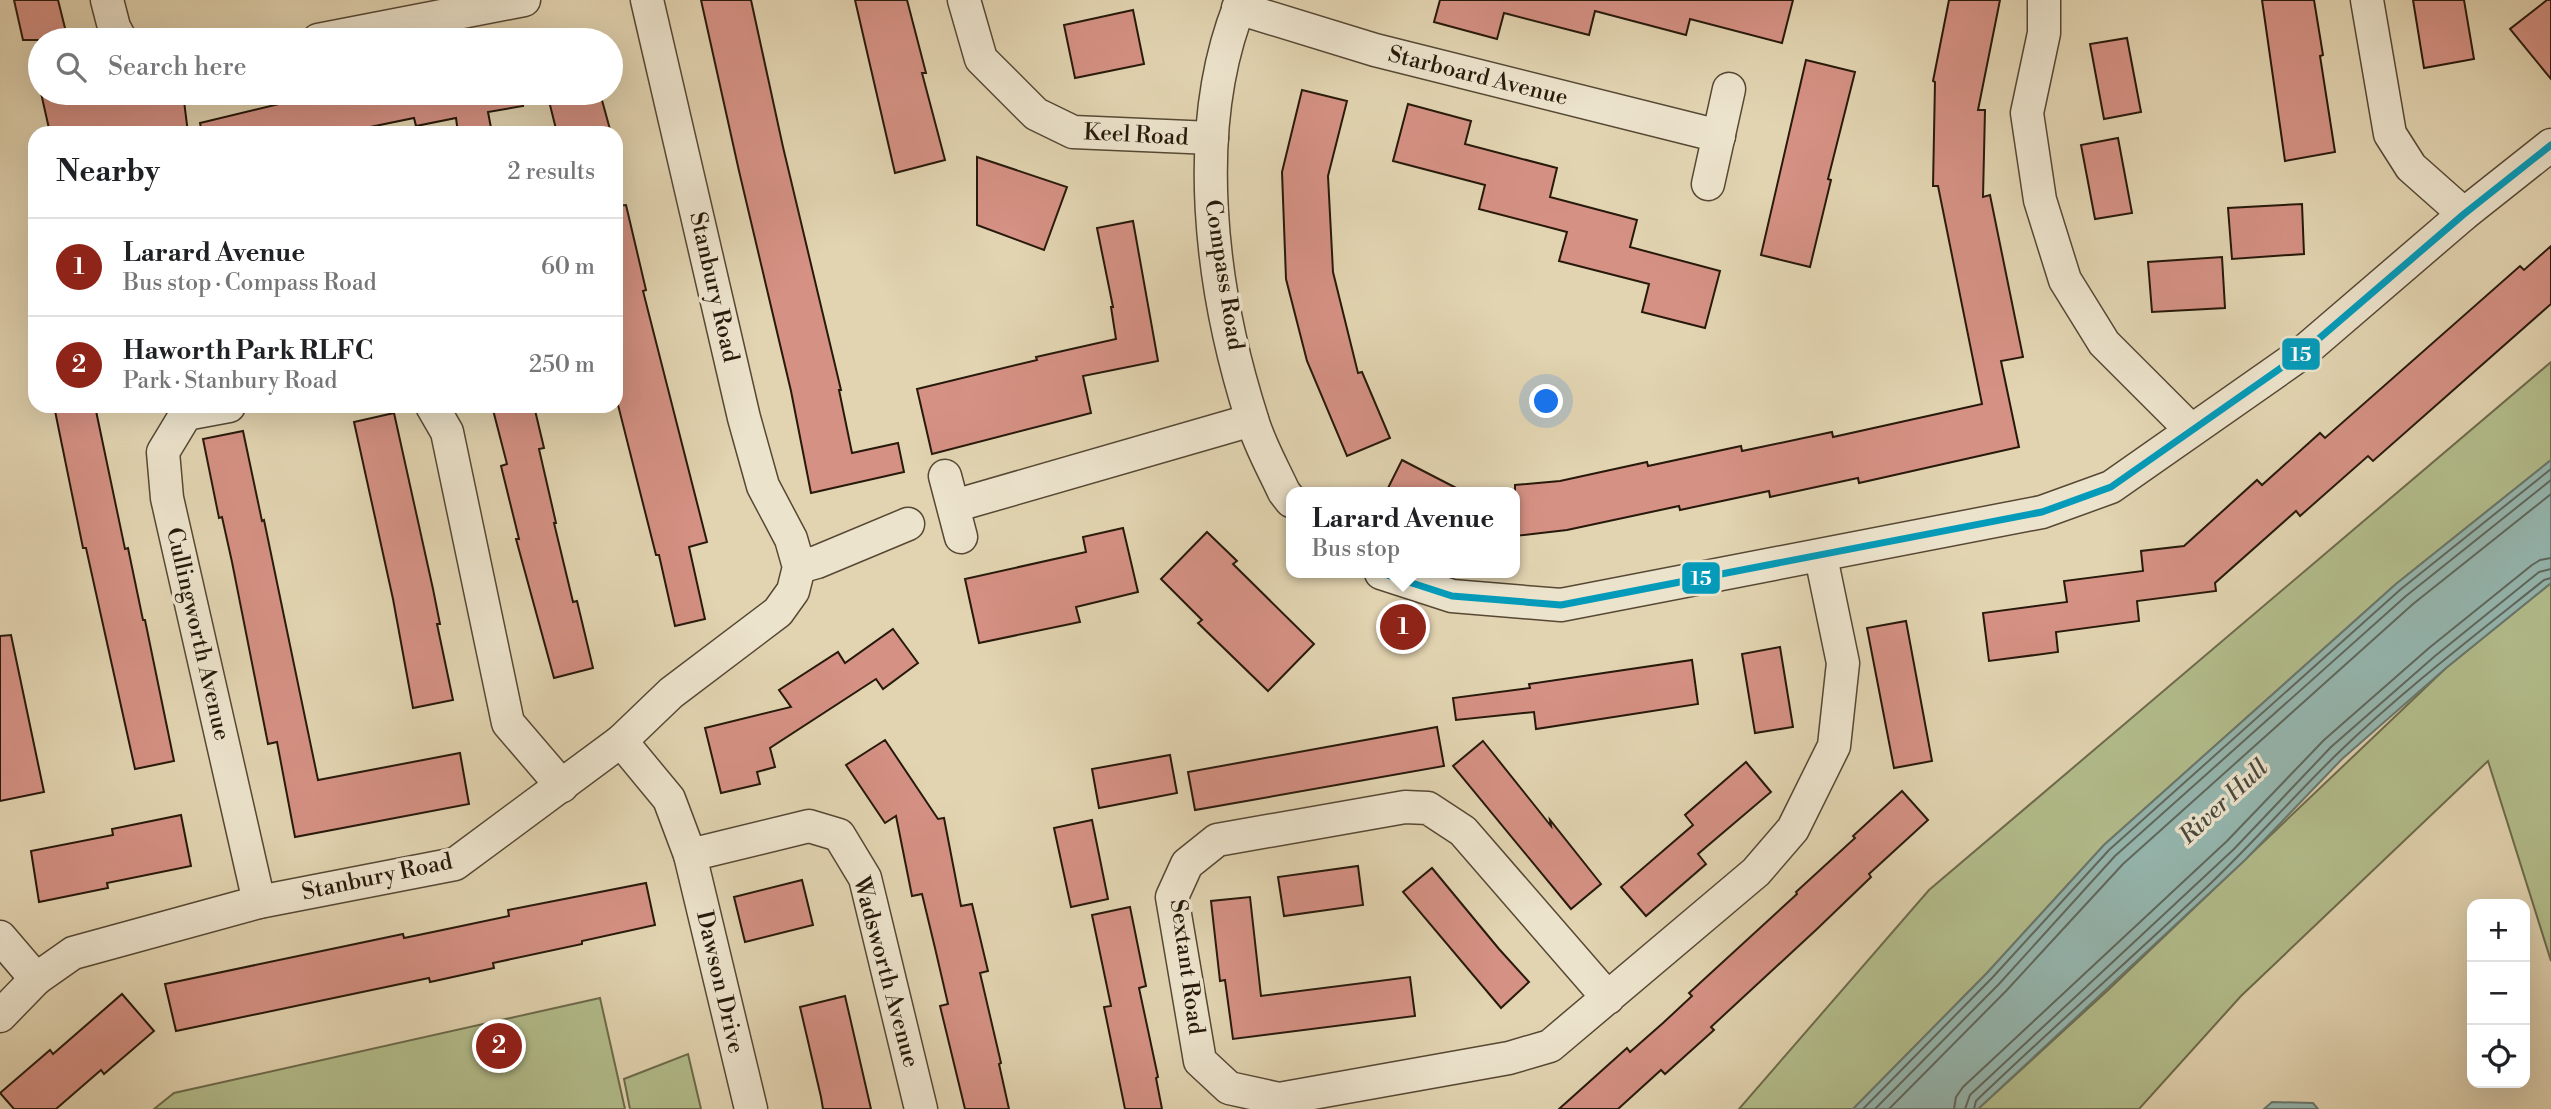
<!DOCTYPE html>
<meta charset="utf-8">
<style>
:root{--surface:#fff;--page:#f2f2f2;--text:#202124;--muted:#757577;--line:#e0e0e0;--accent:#8f2418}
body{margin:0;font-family:"Libre Bodoni",serif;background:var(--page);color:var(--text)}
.controls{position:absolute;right:21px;bottom:21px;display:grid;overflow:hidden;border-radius:14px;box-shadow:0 7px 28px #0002}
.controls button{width:63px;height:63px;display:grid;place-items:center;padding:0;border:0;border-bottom:2px solid var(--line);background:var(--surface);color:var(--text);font:35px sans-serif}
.you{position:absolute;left:1547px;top:402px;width:24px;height:24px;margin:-18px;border:5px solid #fff;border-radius:50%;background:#1a73e8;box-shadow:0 0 0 10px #1a73e833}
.badge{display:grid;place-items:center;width:46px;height:46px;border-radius:50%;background:var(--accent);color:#fff;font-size:23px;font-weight:700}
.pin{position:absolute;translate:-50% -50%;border:4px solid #fff;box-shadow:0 2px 7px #0006}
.popup{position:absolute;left:1286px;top:487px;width:234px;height:91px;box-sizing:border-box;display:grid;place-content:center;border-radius:14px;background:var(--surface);filter:drop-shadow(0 2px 5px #0005);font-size:23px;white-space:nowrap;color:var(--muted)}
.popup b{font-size:26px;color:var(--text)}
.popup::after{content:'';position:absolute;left:50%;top:100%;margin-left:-14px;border:14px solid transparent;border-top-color:var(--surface)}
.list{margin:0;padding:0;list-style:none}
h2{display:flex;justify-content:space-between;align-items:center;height:91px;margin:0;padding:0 28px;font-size:30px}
h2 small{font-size:23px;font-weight:400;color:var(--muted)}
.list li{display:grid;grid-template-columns:46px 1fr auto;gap:21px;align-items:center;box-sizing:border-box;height:98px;padding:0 28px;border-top:2px solid var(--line)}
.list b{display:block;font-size:26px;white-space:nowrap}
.list p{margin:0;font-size:23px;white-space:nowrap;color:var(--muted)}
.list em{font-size:23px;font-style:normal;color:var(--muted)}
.icon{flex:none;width:38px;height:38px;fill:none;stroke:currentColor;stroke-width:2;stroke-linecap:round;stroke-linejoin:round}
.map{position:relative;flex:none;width:2551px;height:1109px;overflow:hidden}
.search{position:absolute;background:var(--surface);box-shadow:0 7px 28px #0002;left:28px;top:28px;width:595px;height:77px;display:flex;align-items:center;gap:18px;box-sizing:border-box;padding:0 24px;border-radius:38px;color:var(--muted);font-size:26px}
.panel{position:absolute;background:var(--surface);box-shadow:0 7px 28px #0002;left:28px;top:126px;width:595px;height:287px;border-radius:21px}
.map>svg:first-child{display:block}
.green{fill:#b3bd8c;stroke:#6d6b4c;stroke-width:2}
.water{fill:#95b7b0;stroke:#69786e;stroke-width:2}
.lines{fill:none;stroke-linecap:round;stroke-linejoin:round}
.shore{stroke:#5e685e;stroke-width:2}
.building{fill:#d59184;stroke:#27190b;stroke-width:2}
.minor-casing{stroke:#564834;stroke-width:35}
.minor{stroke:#ece3cc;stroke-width:32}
.bus-1-casing{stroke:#ece3cc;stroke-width:12}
.bus-1{stroke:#049bba;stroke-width:7}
.labels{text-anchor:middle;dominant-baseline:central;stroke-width:7;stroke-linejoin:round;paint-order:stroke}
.street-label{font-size:23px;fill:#27190b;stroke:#ece3cc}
.water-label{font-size:24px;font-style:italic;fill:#48483d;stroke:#ece3cc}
.line-badge{stroke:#ece3cc;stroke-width:2.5}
.badge-label{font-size:19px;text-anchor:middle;font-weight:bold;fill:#fff}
</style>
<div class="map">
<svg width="2551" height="1109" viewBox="0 0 2551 1109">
<rect width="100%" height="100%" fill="#e2d4b1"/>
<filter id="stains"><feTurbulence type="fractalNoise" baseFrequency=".00286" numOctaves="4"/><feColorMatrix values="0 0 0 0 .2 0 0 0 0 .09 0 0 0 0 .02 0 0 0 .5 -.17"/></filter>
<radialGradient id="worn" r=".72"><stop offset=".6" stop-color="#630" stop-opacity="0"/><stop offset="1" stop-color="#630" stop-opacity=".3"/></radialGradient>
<!-- green -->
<g class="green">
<path d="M 2551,362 L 2551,460 L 2396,584 L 2104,845 L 1987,973 L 1853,1109 L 1739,1109 L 1929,890 Z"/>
<path d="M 2551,583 L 2551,961 L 2488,761 L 2241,996 L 2139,1109 L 1978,1109 L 2107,991 L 2446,668 Z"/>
<path d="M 600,998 L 625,1109 L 154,1109 L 174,1093 Z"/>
<path d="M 688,1054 L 701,1109 L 630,1109 L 624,1079 Z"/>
</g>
<!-- water -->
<g class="water">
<path d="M 2551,460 L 2551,583 L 2446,668 L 2342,759 L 2245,860 L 1978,1109 L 1853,1109 L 1987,973 L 2104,845 L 2396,584 Z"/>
<path d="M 2272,1102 L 2313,1103 L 2318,1109 L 2264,1109 Z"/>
</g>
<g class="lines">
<!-- shore -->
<g class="shore">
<path d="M 1863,1109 L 1992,978 L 2109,850 L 2401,589 L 2551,469"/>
<path d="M 1875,1109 L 1999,984 L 2115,856 L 2406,596 L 2551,480"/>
<path d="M 1889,1109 L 2006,991 L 2123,864 L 2413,604 L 2551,494"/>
<path d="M 1954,1109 L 1956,1097 L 1963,1087 L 2227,841 L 2324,740 L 2429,648 L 2532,565 L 2540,560 L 2551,558"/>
<path d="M 1965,1109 L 1970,1095 L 2234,849 L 2331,747 L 2435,656 L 2539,572 L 2551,569"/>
<path d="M 1974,1109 L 1976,1101 C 2053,1027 2133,957 2210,884 C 2254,842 2293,797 2336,755 C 2401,692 2474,636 2544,580 L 2551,578"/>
</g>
</g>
<!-- building -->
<g class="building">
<path d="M 14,0 L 58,0 L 68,40 L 23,40 Z"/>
<path d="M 701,0 L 751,0 L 783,147 L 841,390 L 839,390 L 852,453 L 898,443 L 904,472 L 811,493 L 791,391 L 739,171 Z"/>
<path d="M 855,0 L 907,0 L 926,73 L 922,73 L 945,160 L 895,173 Z"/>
<path d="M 1440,0 L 1793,0 L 1782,43 L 1690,19 L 1686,35 L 1595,11 L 1589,35 L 1504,13 L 1497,39 L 1434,22 Z"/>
<path d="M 1949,0 L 2000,0 L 1978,110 L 1985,110 L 1983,197 L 1990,195 L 2023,357 L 2001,361 L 2019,447 L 1859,483 L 1858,478 L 1770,497 L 1769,491 L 1680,510 L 1679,506 L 1567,530 L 1515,536 L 1515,485 L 1560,481 L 1647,462 L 1648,466 L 1741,446 L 1742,451 L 1832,432 L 1833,437 L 1982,404 L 1938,186 L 1933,186 L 1935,82 L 1933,81 Z"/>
<path d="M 2262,0 L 2314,0 L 2323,55 L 2320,56 L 2335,152 L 2285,161 Z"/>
<path d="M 2413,0 L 2464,0 L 2474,59 L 2424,68 Z"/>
<path d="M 2547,0 L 2551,0 L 2551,79 L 2510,29 Z"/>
<path d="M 1133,10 L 1144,64 L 1075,78 L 1064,25 Z"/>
<path d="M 2127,38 L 2141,112 L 2104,119 L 2090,44 Z"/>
<path d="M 1806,60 L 1855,72 L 1828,179 L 1831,180 L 1810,267 L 1761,255 Z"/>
<path d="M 1302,90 L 1347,101 L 1328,176 L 1333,272 L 1358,373 L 1362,372 L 1390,438 L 1347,456 L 1307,361 L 1286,279 L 1282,172 Z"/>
<path d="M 41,93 L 183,93 L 188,133 L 50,133 Z"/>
<path d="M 325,93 L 522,93 L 523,106 L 488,112 L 492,133 L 458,133 L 456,118 L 416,126 L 414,118 L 341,133 L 202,133 L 200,123 Z"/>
<path d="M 547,93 L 600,93 L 611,133 L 557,133 Z"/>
<path d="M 1408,104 L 1471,121 L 1465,144 L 1557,168 L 1550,197 L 1637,220 L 1630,247 L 1720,271 L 1705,328 L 1642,312 L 1649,284 L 1559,261 L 1567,232 L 1479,209 L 1485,185 L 1393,161 Z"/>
<path d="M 2118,138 L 2132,213 L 2095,219 L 2081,145 Z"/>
<path d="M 977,157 L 1067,187 L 1044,250 L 977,225 Z"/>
<path d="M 2302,204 L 2304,254 L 2232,259 L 2228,208 Z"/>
<path d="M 626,205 L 646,290 L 643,291 L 707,542 L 689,547 L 705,619 L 675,626 L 659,555 L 656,555 L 616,397 L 616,206 Z"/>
<path d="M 1133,221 L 1158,361 L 1083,376 L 1091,413 L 932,454 L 917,389 L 1037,360 L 1036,357 L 1116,339 L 1111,307 L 1113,307 L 1097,228 Z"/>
<path d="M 2551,246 L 2551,304 L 2373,461 L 2368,456 L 2300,516 L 2296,511 L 2215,583 L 2216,591 L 2137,601 L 2139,621 L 2056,632 L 2058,652 L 1989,661 L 1983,613 L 2067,602 L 2064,581 L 2143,571 L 2141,551 L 2184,546 L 2257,480 L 2262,485 L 2320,433 L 2325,438 L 2520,266 L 2524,270 Z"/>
<path d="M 2222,257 L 2225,308 L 2152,312 L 2148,262 Z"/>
<path d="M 54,406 L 95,406 L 125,549 L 128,548 L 143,620 L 145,620 L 174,761 L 135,769 L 86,548 L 83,548 Z"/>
<path d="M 492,406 L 534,406 L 544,448 L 539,449 L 556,523 L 554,523 L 573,602 L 577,601 L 593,668 L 554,678 L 516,539 L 519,539 L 501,466 L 507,464 Z"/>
<path d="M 394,413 L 433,589 L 440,624 L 437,624 L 453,700 L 413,708 L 393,599 L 354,422 Z"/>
<path d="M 243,431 L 262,521 L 264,520 L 318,780 L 460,753 L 469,804 L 295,837 L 277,742 L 268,744 L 232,562 L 222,517 L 219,518 L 203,439 Z"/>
<path d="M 1402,460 L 1464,492 L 1386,492 Z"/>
<path d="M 1123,528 L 1138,592 L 1076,607 L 1080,622 L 979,643 L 965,579 L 1086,552 L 1083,537 Z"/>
<path d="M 1207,532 L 1237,561 L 1233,564 L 1314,644 L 1268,691 L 1198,623 L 1202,620 L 1161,579 Z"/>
<path d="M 1906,621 L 1932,761 L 1894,768 L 1867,628 Z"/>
<path d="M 893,629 L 918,663 L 883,689 L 876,679 L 770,748 L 775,767 L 757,772 L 760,784 L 721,793 L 705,728 L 791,707 L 779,690 L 838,652 L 845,663 Z"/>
<path d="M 11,635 L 44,792 L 0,801 L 0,636 Z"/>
<path d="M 1780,647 L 1793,727 L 1755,733 L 1742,654 Z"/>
<path d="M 1692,660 L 1698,704 L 1536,729 L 1534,712 L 1456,720 L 1453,698 L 1530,688 L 1529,684 Z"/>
<path d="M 1437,727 L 1444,766 L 1195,810 L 1188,772 Z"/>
<path d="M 885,740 L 938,819 L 944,818 L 961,906 L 972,904 L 988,971 L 980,973 L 1001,1063 L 999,1064 L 1009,1109 L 965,1109 L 940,1006 L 948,1004 L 935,948 L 922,894 L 912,896 L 896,816 L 885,823 L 846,765 Z"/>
<path d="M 1483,741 L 1551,826 L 1550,820 L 1601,884 L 1571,909 L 1453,766 Z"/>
<path d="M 1170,755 L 1177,793 L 1099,808 L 1092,769 Z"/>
<path d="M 1746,762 L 1771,792 L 1698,854 L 1706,864 L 1646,916 L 1621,887 L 1693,825 L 1685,815 Z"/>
<path d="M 1902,791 L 1928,820 L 1869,874 L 1871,877 L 1817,929 L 1711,1027 L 1714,1030 L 1665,1074 L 1661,1070 L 1618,1109 L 1559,1109 L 1627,1048 L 1630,1052 L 1663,1023 L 1692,996 L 1689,993 L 1797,894 L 1796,892 L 1855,838 L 1853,836 Z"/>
<path d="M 181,815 L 191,866 L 107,883 L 108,888 L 39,902 L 31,851 L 113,835 L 112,829 Z"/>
<path d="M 1092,820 L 1108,899 L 1071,907 L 1054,828 Z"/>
<path d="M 1358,866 L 1363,905 L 1284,916 L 1278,877 Z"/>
<path d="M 1432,868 L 1499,949 L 1529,982 L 1501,1008 L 1403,892 Z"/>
<path d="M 802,880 L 813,925 L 745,942 L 734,897 Z"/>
<path d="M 646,883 L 655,925 L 582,941 L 582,944 L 493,963 L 494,968 L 430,982 L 429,978 L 176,1031 L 165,984 L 403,934 L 404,938 L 452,928 L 509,916 L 508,910 Z"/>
<path d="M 1250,897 L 1261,996 L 1410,977 L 1415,1016 L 1233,1039 L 1225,980 L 1220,981 L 1211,901 Z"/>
<path d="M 1130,907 L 1146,986 L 1139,988 L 1158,1077 L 1156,1078 L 1162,1109 L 1125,1109 L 1104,1007 L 1111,1006 L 1092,915 Z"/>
<path d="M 122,994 L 154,1031 L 104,1074 L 101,1070 L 56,1109 L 14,1109 L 0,1093 L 50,1050 L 53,1054 Z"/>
<path d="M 845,996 L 851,1022 L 871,1109 L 823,1109 L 821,1097 L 800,1007 Z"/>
</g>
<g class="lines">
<defs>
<g id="minor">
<path d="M 107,0 L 114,27 L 121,40"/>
<path d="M 964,0 L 981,59 L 1036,114 L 1073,132 L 1212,138"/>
<path d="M 1242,0 C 1189,127 1211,291 1252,419 C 1259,444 1273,468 1284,492 L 1291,501"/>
<path d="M 2044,0 L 2044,33 L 2027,113 L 2040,200 L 2065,280 L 2104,343 L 2191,430"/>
<path d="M 2367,0 L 2390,134 L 2411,167 L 2464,214"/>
<path d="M 1238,8 L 1375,50 L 1719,136"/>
<path d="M 318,40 L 524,0"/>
<path d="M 1708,184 L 1729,89"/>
<path d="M 229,406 L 186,414 L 163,452 L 167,498 L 259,902"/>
<path d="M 432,406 L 447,432 L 508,723 L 562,786"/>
<path d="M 945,476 L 961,537"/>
<path d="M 954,506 L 1252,420"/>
<path d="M 799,567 L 817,562 L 908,524"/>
<path d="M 1381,573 L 1452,596 L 1561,605 L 2042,512 L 2111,487 L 2301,354 L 2464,214 L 2551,145"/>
<path d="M 621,741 L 669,799 L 690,855 L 809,826 L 839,835 L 865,878 L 921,1109"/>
<path d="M 690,855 L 751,1109"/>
<path d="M 0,937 L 36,979 L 73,953 L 259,902 L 455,864 L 621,741 L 671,693 L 778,612 L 793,591 L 799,567 L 791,539 L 763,486 L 744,418 L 647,0"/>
<path d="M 1608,998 L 1463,831 L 1428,808 L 1405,807 L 1217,840 L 1187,864 L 1172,897 L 1200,1061 L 1229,1088 L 1279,1099 L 1509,1058 L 1550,1046 L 1756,872 L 1793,829 L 1834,746 L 1843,663 L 1821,557"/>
<path d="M 0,1016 L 36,979"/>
</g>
</defs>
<!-- minor casing -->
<use href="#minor" class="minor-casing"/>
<!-- minor -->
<use href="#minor" class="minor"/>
<defs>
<path id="bus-1" d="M 1381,573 L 1452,596 L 1561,605 L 2042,512 L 2111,487 L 2301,354 L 2464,214 L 2551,145"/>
</defs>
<!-- bus-1 casing -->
<use href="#bus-1" class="bus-1-casing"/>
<!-- bus-1 -->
<use href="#bus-1" class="bus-1"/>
</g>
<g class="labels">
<!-- street labels -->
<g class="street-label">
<text transform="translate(1478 76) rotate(14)">Starboard Avenue</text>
<text transform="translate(1136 135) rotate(3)">Keel Road</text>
<text transform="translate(1224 275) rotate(81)">Compass Road</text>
<text transform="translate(714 287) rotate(77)">Stanbury Road</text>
<text transform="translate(198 634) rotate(77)">Cullingworth Avenue</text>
<text transform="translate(377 877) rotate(-12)">Stanbury Road</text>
<text transform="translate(1187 967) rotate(82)">Sextant Road</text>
<text transform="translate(886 972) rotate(75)">Wadsworth Avenue</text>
<text transform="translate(720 982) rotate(77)">Dawson Drive</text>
</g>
<!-- water labels -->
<g class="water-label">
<text transform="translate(2224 802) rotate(-43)">River Hull</text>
</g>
</g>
<g class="line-badge">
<rect x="2281" y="337" width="40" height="34" rx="7" fill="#049bba"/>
<rect x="1681" y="561" width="40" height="34" rx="7" fill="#049bba"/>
</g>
<g class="badge-label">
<text x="2301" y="361">15</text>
<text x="1701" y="585">15</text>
</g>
<rect width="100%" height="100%" filter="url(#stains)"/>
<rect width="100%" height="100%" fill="url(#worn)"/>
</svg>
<div class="controls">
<button>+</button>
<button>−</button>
<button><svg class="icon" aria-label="locate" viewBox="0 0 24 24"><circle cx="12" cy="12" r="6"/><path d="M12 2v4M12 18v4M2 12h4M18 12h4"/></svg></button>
</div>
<div class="you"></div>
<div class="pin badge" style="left:1403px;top:627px">1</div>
<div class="popup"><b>Larard Avenue</b>Bus stop</div>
<div class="pin badge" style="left:499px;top:1046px">2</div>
<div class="search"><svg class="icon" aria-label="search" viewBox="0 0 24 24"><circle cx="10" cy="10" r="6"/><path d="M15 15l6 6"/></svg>Search here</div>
<section class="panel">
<h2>Nearby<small>2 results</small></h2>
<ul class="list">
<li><span class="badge">1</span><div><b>Larard Avenue</b><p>Bus stop · Compass Road</p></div><em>60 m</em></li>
<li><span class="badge">2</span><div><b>Haworth Park RLFC</b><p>Park · Stanbury Road</p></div><em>250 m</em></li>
</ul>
</section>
</div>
